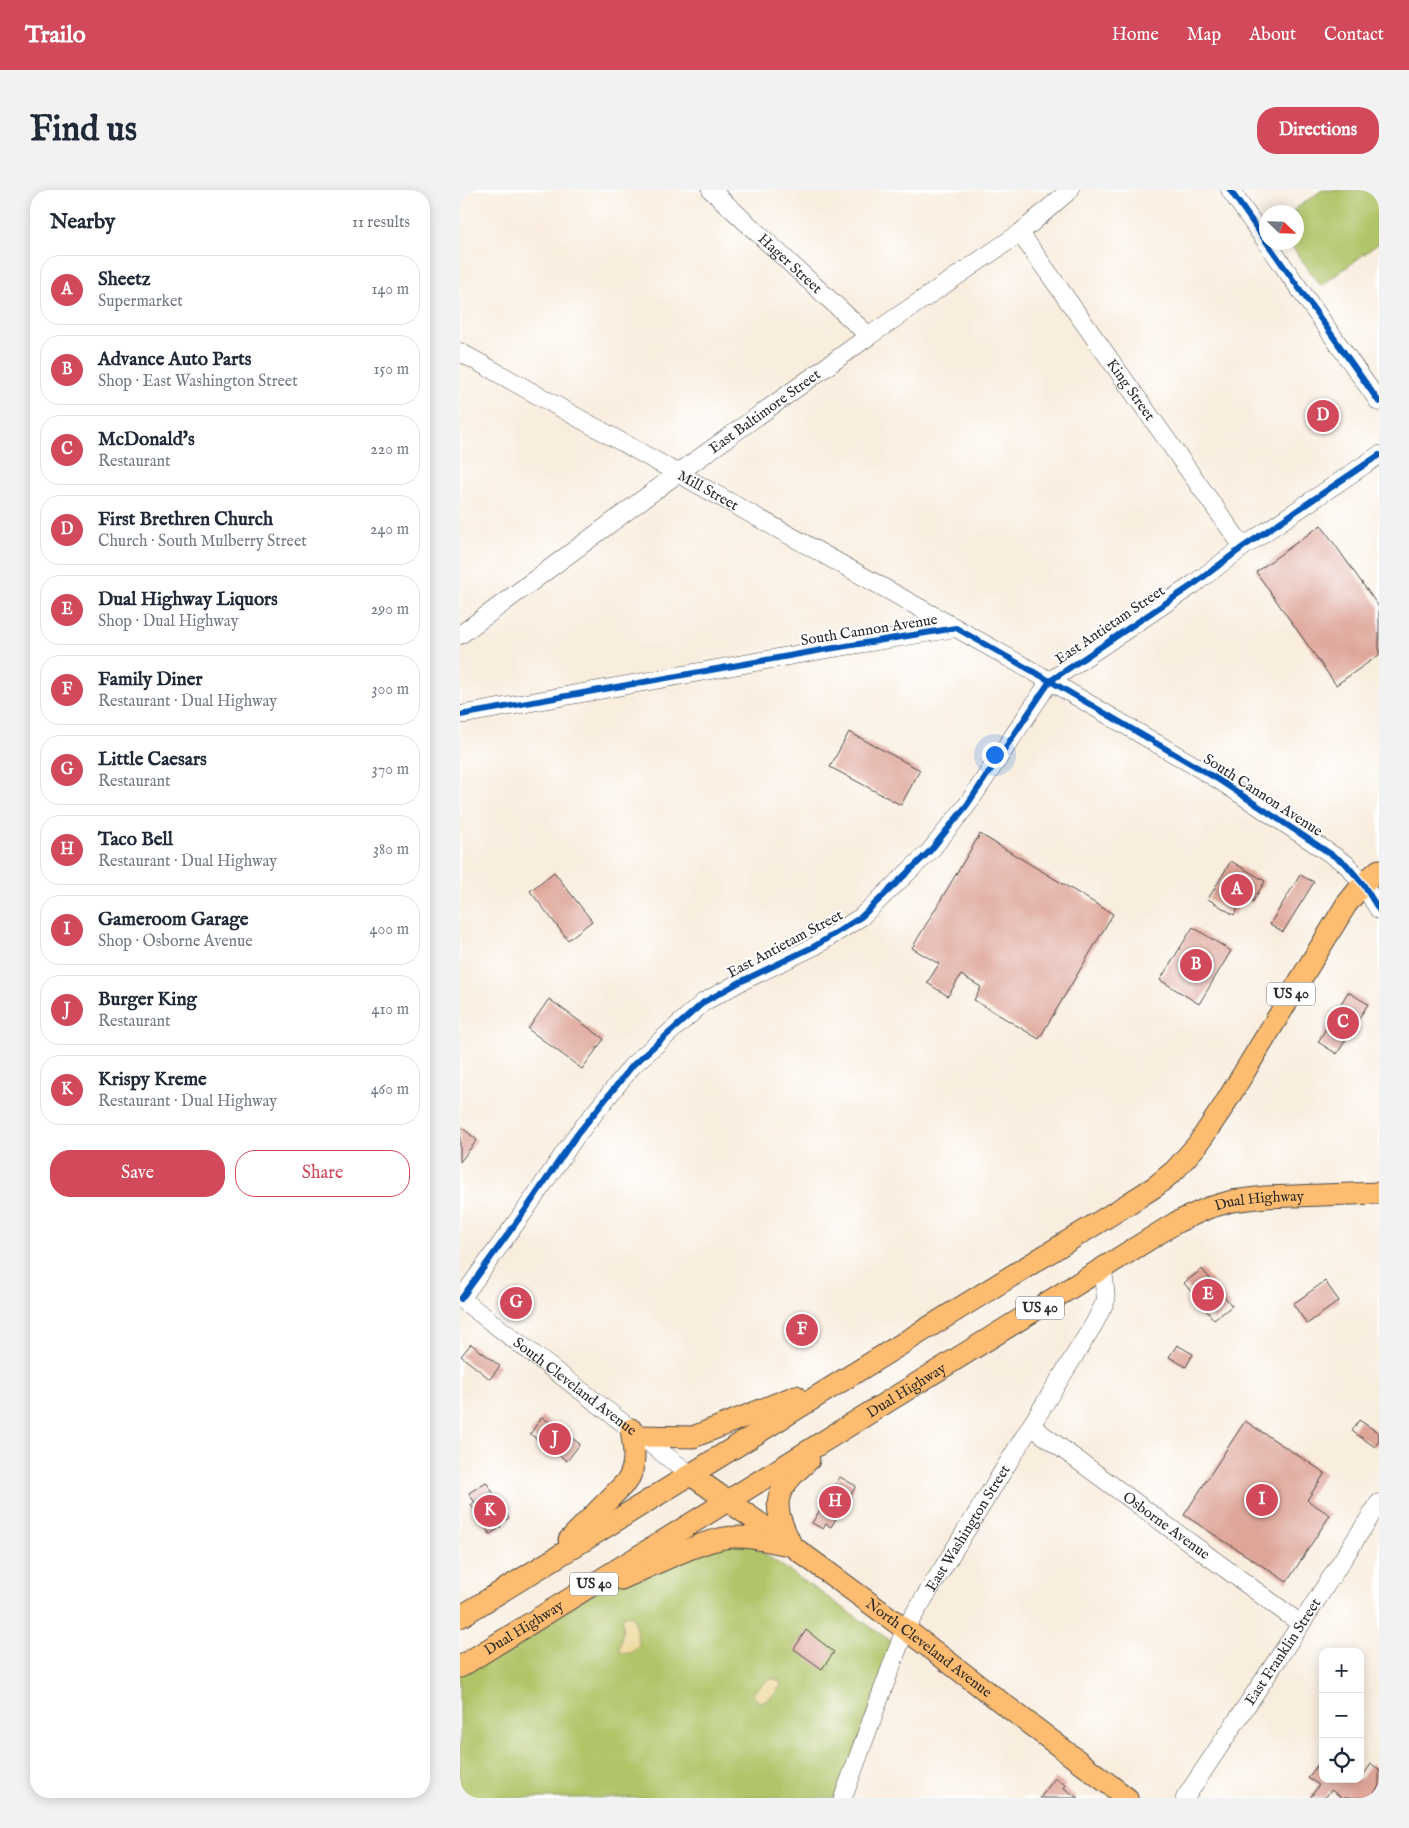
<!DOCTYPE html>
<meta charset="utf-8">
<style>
:root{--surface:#fff;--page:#f2f2f3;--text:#1f2937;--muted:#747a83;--line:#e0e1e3;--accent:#d1495b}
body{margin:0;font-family:"IM FELL English",serif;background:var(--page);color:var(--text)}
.controls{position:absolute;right:15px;bottom:15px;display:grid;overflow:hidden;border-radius:10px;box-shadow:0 2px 12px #0003}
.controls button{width:45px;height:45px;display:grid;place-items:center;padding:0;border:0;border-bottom:1px solid var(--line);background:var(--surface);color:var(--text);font:25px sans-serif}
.compass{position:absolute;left:799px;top:15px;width:45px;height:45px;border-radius:50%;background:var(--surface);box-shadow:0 2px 12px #0003;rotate:113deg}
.you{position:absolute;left:534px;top:564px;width:18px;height:18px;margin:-12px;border:4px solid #fff;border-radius:50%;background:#1a73e8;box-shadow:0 0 0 8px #1a73e833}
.badge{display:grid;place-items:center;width:32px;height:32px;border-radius:50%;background:var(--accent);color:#fff;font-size:16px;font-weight:700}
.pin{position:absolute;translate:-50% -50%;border:2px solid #fff;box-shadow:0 1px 5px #0006}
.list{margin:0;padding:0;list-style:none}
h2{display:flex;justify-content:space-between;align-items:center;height:65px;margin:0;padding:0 20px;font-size:21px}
h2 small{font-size:16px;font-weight:400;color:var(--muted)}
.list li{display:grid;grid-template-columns:32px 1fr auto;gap:15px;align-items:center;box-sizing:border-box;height:70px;margin:0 10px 10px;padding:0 10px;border:1px solid var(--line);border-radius:20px}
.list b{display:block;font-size:19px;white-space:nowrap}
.list p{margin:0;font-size:16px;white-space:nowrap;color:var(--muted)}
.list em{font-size:16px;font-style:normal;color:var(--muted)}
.actions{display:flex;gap:10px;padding:15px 20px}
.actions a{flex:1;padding:11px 0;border:1px solid var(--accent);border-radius:20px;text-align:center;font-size:18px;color:var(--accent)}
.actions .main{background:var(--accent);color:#fff}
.icon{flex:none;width:28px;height:28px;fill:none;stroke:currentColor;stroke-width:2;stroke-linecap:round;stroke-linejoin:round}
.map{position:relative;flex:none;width:919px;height:1608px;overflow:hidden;border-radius:20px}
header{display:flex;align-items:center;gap:30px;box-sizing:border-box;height:70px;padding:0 25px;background:var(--accent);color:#fff}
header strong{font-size:24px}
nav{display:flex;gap:28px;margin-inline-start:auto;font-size:18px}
.intro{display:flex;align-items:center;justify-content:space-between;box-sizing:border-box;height:120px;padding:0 30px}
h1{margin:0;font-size:35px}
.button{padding:12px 22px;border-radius:20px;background:var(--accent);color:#fff;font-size:18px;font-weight:700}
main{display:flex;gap:30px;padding:0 30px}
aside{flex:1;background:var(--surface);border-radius:20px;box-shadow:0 2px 12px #0003}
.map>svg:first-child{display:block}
.green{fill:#b0c468;stroke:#6e784a}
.sand{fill:#eeda9e;stroke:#8c8264}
.building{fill:#dea599}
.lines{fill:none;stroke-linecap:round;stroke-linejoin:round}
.minor-casing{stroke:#4a4846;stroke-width:19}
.major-casing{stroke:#4a4846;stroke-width:23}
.minor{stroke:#fff;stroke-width:18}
.major{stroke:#fdbc6f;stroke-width:21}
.cycleway-casing{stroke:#fff;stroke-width:9}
.cycleway{stroke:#0057b8;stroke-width:6}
.labels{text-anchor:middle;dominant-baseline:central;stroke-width:4;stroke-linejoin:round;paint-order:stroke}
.shield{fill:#fff;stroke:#6b6b6b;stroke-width:1}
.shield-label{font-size:14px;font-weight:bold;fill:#2b2b2b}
.street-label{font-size:15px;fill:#2b2b2b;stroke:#fff}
</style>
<header>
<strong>Trailo</strong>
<nav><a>Home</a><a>Map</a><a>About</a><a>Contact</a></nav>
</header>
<div class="intro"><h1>Find us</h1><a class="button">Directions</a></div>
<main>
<aside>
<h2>Nearby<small>11 results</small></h2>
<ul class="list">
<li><span class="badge">A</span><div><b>Sheetz</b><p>Supermarket</p></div><em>140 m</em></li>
<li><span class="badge">B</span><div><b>Advance Auto Parts</b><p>Shop · East Washington Street</p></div><em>150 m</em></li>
<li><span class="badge">C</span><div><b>McDonald's</b><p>Restaurant</p></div><em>220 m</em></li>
<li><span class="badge">D</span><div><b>First Brethren Church</b><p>Church · South Mulberry Street</p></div><em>240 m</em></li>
<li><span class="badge">E</span><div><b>Dual Highway Liquors</b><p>Shop · Dual Highway</p></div><em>290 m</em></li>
<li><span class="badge">F</span><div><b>Family Diner</b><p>Restaurant · Dual Highway</p></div><em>300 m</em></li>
<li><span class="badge">G</span><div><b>Little Caesars</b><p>Restaurant</p></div><em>370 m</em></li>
<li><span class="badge">H</span><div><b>Taco Bell</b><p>Restaurant · Dual Highway</p></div><em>380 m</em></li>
<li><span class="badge">I</span><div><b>Gameroom Garage</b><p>Shop · Osborne Avenue</p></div><em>400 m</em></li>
<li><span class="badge">J</span><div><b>Burger King</b><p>Restaurant</p></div><em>410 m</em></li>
<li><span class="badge">K</span><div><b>Krispy Kreme</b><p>Restaurant · Dual Highway</p></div><em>460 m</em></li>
</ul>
<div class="actions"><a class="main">Save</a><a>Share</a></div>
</aside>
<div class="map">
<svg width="919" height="1608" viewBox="0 0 919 1608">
<rect width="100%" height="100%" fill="#fff"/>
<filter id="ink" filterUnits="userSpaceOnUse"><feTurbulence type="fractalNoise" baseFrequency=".02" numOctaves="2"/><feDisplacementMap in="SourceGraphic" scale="10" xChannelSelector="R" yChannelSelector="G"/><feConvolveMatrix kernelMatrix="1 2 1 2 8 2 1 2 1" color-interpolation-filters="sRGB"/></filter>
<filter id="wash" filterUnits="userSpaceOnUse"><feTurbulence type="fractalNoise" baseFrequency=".0096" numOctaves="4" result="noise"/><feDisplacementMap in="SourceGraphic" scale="20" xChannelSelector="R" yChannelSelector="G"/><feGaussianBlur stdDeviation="1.12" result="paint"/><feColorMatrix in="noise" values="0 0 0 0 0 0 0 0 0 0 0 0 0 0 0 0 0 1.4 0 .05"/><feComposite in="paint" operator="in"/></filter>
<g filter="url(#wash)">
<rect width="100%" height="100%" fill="#f9edde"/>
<!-- green -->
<g class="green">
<path d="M 862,0 L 919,0 L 919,53 L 861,96 L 829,53 L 836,52 L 836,22 L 831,22 Z"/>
<path d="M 286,1351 L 434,1453 L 378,1608 L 0,1608 L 0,1474 L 215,1361 Z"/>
</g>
<!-- sand -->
<g class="sand">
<path d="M 165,1425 L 172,1426 L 174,1430 L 179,1454 C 174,1462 167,1467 159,1460 C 161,1453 164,1434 162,1428 Z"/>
<path d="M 312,1488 L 320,1491 L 321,1495 C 317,1503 306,1512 298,1512 L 292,1504 L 309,1489 Z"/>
</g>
<g id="blocks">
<!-- building -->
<g class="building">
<path d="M 861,335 L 919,417 L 919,465 L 876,495 L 796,382 Z"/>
<path d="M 389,542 L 460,580 L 441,615 L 370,577 Z"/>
<path d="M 520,644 L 653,724 L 579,849 L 514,810 L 521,797 L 501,785 L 488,806 L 467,793 L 479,774 L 452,758 Z"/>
<path d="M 771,671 L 805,691 L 792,713 L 784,708 L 774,725 L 748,709 Z"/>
<path d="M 94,682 L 132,731 L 108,750 L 70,701 Z"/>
<path d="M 840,685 L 854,692 L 823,742 L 810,734 Z"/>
<path d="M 733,737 L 771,761 L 739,814 L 700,790 Z"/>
<path d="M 888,802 L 908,814 L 877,864 L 858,852 Z"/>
<path d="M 89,809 L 144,849 L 122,879 L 68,839 Z"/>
<path d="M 0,936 L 17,950 L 0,972 Z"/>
<path d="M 742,1079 L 772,1116 L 754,1130 L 724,1093 Z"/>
<path d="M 865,1091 L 879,1111 L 847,1134 L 833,1114 Z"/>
<path d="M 11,1154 L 40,1176 L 30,1189 L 1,1166 Z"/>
<path d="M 717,1155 L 733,1164 L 726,1177 L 709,1167 Z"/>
<path d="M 82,1227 L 120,1254 L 107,1271 L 70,1244 Z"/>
<path d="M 899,1230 L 919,1243 L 919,1251 L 915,1257 L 892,1241 Z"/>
<path d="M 785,1231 L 865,1283 L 847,1310 L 870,1325 L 827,1392 L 724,1325 Z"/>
<path d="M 380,1287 L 396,1296 L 371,1337 L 366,1334 L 363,1339 L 352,1333 Z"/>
<path d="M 26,1292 L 49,1328 L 40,1334 L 41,1337 L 30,1344 L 11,1315 L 15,1313 L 9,1303 Z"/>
<path d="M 346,1440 L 374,1462 L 362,1479 L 334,1459 Z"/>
<path d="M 863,1567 L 863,1589 L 901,1589 L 911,1574 L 919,1579 L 919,1596 L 911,1608 L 882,1608 L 871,1600 L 865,1608 L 850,1608 L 859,1595 L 848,1588 Z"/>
<path d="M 595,1588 L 606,1595 L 604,1598 L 618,1608 L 580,1608 Z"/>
</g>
</g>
</g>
<g filter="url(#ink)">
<use href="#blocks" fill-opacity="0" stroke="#4a4846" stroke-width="1"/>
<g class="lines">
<defs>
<g id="minor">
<path id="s1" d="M 251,0 L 409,146"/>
<path d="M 770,0 L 919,212"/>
<path id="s2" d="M 560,43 L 783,357"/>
<path id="s3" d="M 0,162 L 496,438"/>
<path id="s4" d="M 0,445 L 217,284 L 409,146 L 560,43 L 610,0"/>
<path d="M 0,525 L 362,460 L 496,438 L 590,491 L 759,590 L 886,674 L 903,694 L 919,720"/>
<path id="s5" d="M 0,1108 L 231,1285"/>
<path d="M 1,1109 L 66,1019 L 116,946 L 173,875 L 244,812 L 280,792 L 355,756 L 401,727 L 470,661 L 507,615 L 590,491 L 734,394 L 783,357 L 919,265"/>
<path id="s6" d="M 571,1236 L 841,1434"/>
<path id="s7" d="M 383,1608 L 445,1439 L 634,1134 L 646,1110 L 643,1079"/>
<path id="s8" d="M 725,1608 L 841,1434 L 919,1313"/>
</g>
<g id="major">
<path d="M 180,1246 L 233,1247 L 336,1206"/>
<path id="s9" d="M 231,1285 L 332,1356 L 445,1439 L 667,1608"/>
<path d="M 109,1350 L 168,1290 C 177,1273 174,1258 171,1239"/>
<path d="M 332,1356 C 310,1312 313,1302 349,1270"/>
<path d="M 161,1389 C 190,1377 244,1348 274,1347 C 291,1346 308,1351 324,1354"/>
<path d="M 0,1427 L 660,1019 L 696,996 L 715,980 L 738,954 L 763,917 L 886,715 L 903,694 L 919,680"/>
<path id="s10" d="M 0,1477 L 717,1032 L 748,1018 L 772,1011 L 805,1007 L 919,1003"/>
</g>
</defs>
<!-- minor casing -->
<use href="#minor" class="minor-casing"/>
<!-- major casing -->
<use href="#major" class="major-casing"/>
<!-- minor -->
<use href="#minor" class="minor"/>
<!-- major -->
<use href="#major" class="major"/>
<defs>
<g id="cycleway">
<path d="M 770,0 L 919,212"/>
<path d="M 0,525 L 362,460 L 496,438 L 590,491 L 759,590 L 886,674 L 903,694 L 919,720"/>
<path d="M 1,1109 L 66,1019 L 116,946 L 173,875 L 244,812 L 280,792 L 355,756 L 401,727 L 470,661 L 507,615 L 590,491 L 734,394 L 783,357 L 919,265"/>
</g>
</defs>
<!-- cycleway casing -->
<use href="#cycleway" class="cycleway-casing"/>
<!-- cycleway -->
<use href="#cycleway" class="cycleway"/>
</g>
</g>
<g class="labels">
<!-- shield labels -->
<g class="shield">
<rect x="807" y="792.5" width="48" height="23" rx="4"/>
<rect x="556" y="1106.5" width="48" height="23" rx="4"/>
<rect x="110" y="1382.5" width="48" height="23" rx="4"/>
</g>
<g class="shield-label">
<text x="831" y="804">US 40</text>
<text x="580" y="1118">US 40</text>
<text x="134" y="1394">US 40</text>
</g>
<!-- street labels -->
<g class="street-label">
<text stroke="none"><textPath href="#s1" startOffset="108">Hager Street</textPath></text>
<text stroke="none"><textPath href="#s2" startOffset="192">King Street</textPath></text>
<text stroke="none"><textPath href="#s4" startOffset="378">East Baltimore Street</textPath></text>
<text stroke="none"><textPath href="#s3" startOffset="284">Mill Street</textPath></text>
<text transform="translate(650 435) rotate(-34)">East Antietam Street</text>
<text transform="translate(409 440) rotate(-9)">South Cannon Avenue</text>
<text transform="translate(803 605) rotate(33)">South Cannon Avenue</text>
<text transform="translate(325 754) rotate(-28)">East Antietam Street</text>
<text stroke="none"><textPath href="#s10" startOffset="930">Dual Highway</textPath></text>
<text stroke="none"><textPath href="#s5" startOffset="145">South Cleveland Avenue</textPath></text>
<text stroke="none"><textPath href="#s10" startOffset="525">Dual Highway</textPath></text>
<text stroke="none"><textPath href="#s6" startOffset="168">Osborne Avenue</textPath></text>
<text stroke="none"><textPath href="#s7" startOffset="299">East Washington Street</textPath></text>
<text stroke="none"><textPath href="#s10" startOffset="75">Dual Highway</textPath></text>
<text stroke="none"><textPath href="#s9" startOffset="294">North Cleveland Avenue</textPath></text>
<text stroke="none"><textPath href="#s8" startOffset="176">East Franklin Street</textPath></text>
</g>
</g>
</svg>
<div class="controls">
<button>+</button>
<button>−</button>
<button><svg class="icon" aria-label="locate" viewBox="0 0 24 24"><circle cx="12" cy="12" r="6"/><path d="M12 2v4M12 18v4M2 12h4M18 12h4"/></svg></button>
</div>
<svg class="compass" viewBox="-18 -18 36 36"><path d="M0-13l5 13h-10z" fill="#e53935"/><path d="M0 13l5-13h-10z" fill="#747a83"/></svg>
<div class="you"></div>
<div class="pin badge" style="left:777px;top:700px">A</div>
<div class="pin badge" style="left:736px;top:775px">B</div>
<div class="pin badge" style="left:883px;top:833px">C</div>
<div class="pin badge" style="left:863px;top:226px">D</div>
<div class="pin badge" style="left:748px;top:1105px">E</div>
<div class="pin badge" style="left:342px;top:1140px">F</div>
<div class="pin badge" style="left:56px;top:1113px">G</div>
<div class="pin badge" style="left:375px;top:1312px">H</div>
<div class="pin badge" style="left:802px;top:1310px">I</div>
<div class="pin badge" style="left:95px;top:1249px">J</div>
<div class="pin badge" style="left:30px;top:1321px">K</div>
</div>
</main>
